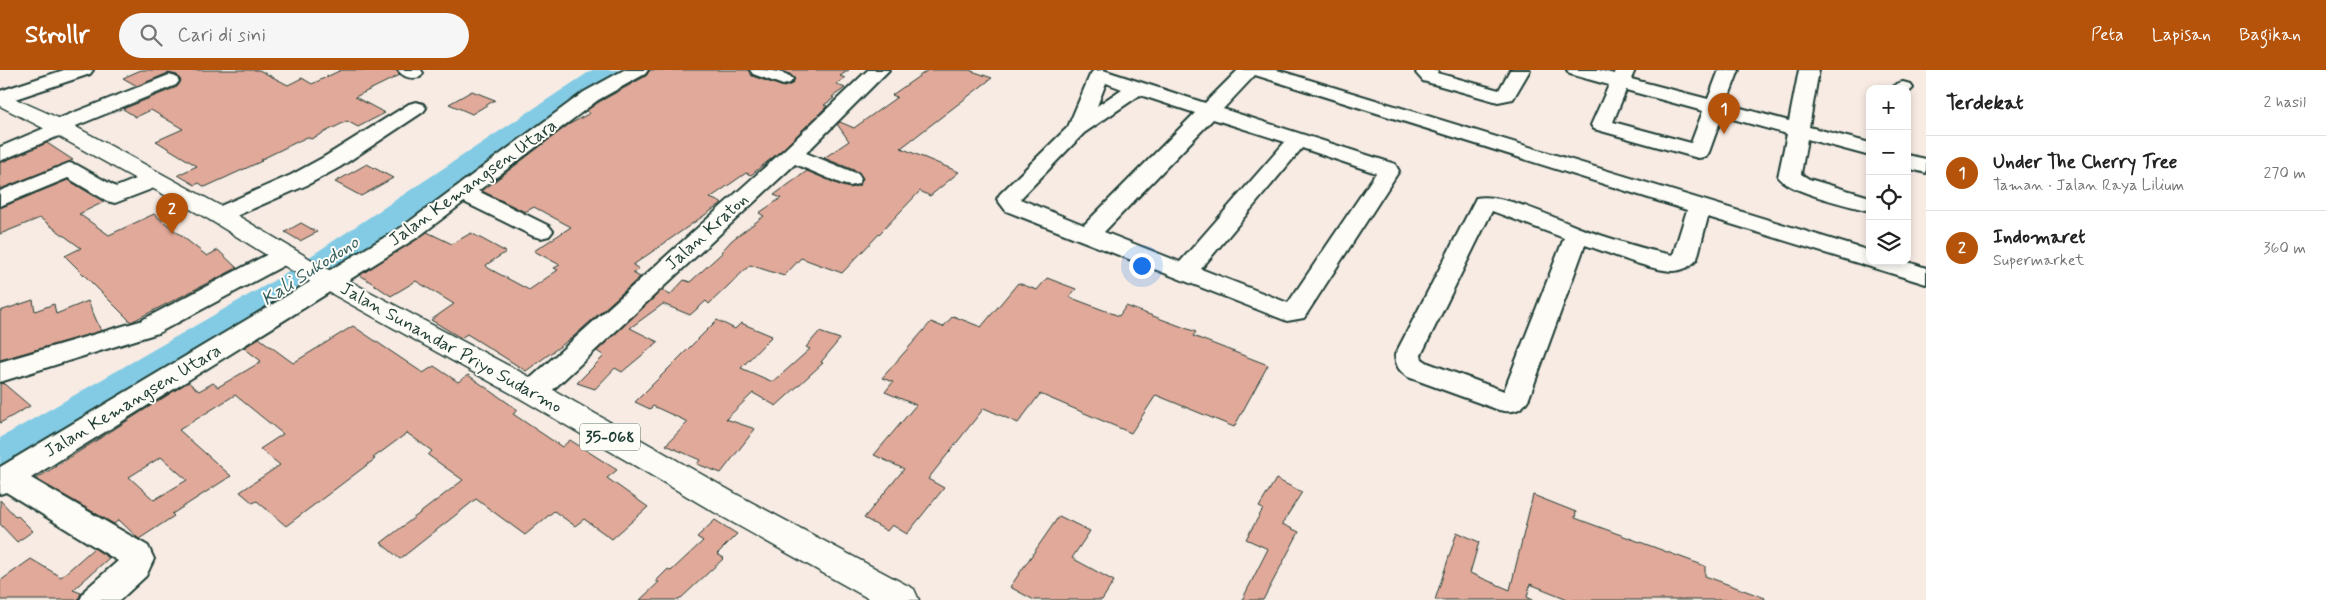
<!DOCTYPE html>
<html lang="id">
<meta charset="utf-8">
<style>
:root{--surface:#fff;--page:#f6f6f6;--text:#222;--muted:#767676;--line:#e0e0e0;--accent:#b45309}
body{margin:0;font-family:Mynerve,sans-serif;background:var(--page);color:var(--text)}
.controls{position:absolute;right:15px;top:15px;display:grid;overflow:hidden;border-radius:10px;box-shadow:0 2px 8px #0003}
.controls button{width:45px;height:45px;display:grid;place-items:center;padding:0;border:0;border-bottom:1px solid var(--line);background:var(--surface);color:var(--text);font:25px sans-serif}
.you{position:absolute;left:1141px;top:195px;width:18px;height:18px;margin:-12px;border:4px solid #fff;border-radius:50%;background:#1a73e8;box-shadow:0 0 0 8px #1a73e833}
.badge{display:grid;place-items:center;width:32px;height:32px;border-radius:50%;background:var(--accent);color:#fff;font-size:16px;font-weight:700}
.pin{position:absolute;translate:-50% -41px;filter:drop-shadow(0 1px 2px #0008)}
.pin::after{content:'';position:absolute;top:26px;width:18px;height:15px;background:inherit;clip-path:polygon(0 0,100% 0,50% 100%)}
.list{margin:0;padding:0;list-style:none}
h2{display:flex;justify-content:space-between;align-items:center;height:65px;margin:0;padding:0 20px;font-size:21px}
h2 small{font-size:16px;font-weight:400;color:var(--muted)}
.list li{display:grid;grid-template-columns:32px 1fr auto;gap:15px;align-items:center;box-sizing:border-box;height:75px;padding:0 20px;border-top:1px solid var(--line)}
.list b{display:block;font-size:19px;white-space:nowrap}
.list p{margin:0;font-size:16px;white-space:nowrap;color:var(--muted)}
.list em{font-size:16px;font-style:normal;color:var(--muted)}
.icon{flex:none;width:28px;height:28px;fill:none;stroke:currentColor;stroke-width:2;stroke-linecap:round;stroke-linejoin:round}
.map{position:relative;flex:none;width:1926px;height:530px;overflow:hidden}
header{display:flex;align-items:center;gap:30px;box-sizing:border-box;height:70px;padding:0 25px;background:var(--accent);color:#fff}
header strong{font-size:24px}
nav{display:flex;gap:28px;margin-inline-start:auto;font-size:18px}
.search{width:350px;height:45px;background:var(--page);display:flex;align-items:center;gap:12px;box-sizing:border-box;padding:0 18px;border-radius:28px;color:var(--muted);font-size:19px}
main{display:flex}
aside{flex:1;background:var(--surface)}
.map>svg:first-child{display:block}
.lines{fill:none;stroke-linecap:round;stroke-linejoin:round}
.river{fill:#83cbe4;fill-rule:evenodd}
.building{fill:#e1a999;stroke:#1f3d34;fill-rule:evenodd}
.minor-casing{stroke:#1f3d34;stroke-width:4}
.major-casing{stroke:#1f3d34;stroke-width:3}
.minor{fill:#fdfcf7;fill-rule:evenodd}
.major{fill:#fdfcf7;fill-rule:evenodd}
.labels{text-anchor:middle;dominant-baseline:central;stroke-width:4;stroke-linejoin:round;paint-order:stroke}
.shield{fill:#fdfcf7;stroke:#62766e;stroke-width:1}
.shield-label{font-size:16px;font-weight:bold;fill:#1f3d34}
.street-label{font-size:18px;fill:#1f3d34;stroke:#fdfcf7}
.water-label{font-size:19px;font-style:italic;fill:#386060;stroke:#fdfcf7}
</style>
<header>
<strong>Strollr</strong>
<div class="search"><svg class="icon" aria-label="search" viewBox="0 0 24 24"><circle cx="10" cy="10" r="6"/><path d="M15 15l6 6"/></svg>Cari di sini</div>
<nav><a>Peta</a><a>Lapisan</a><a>Bagikan</a></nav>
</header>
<main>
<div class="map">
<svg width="1926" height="530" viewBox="0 0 1926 530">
<rect width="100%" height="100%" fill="#f7ebe4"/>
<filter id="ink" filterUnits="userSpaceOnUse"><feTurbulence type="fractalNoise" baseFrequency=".02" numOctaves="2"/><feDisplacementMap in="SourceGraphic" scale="10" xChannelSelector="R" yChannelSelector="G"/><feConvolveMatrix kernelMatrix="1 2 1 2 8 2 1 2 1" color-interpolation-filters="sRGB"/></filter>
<g filter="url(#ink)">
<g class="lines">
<!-- river -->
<path class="river" d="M 592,0 L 623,0 L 619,5 L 572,36 L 297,227 L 14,398 L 0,402 L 0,368 L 273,211 Z"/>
</g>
<!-- building -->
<g class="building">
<path d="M 141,0 L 259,0 L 288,15 L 302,8 L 312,14 L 341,0 L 396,0 L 400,5 L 355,27 L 385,43 L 358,57 L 347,51 L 311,69 L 307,67 L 260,90 L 262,91 L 205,117 L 199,113 L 195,115 L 178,105 L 197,96 L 156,71 L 183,59 L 151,40 L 136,47 L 123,39 L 177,17 L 181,11 L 177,5 L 168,3 L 137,16 L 123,8 Z"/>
<path d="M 650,0 L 748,0 L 752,6 L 784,17 L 792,14 L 795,9 L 790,4 L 778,0 L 849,0 L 840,6 L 845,8 L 836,14 L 845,18 L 832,27 L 834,28 L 824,35 L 827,36 L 783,79 L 751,105 L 746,103 L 710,128 L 722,133 L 633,195 L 639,199 L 633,203 L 640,207 L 573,267 L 526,301 L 467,264 L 461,268 L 431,250 L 454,234 L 416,211 L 391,226 L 360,205 L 427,162 L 452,174 L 471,163 L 506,182 L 486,195 L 488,198 L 529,220 L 558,200 L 554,198 L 560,195 L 534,181 L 571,157 L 534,137 L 525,142 L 482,121 L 568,55 L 590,43 L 586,41 L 599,32 L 646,6 Z"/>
<path d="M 928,0 L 969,0 L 992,8 L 901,78 L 959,102 L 930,126 L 920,121 L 842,203 L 801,188 L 784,206 L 750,195 L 709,234 L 706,231 L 690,245 L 663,234 L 630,258 L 658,272 L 622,302 L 615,298 L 595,319 L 577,313 L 604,286 L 597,281 L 662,220 L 670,225 L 684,210 L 690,212 L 723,182 L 721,182 L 732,170 L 764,146 L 759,143 L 781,128 L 774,125 L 807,101 L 842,116 L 850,118 L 860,115 L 863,108 L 859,102 L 824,88 L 849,71 L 837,54 L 840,52 L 854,58 L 897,27 L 892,25 Z"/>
<path d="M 472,21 L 495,30 L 472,44 L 449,34 Z"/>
<path d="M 47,73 L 73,90 L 0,119 L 0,93 Z"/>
<path d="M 367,94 L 393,108 L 361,126 L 335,112 Z"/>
<path d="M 68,110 L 104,132 L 79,144 L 109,165 L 154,144 L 207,186 L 218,180 L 237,198 L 131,252 L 65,186 L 81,178 L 40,148 L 0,164 L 0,138 Z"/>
<path d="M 301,153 L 317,162 L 300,171 L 285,162 Z"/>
<path d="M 1047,208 L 1076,219 L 1069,227 L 1119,246 L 1126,236 L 1196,262 L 1193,266 L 1268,295 L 1234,357 L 1156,325 L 1131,363 L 1040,324 L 1018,353 L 984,338 L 928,409 L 944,418 L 907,464 L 892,455 L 887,461 L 864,448 L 904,399 L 874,385 L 916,335 L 885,322 L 893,312 L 882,308 L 931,252 L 943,257 L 953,246 L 981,257 L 1018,213 L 1037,220 Z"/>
<path d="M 33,230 L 35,241 L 54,234 L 56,244 L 88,231 L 101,261 L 0,290 L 0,241 Z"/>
<path d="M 717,250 L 735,259 L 741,253 L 772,266 L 741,298 L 773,312 L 810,279 L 806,277 L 819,262 L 840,269 L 821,292 L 823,293 L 776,336 L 753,323 L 726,349 L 755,359 L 721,403 L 697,394 L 700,390 L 666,375 L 688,352 L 653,336 L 650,339 L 635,332 Z"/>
<path d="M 353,256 L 423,303 L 434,296 L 458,312 L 468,305 L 518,340 L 513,344 L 562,377 L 570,370 L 617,400 L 607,408 L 648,437 L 612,469 L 584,449 L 575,456 L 554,441 L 525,465 L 476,429 L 400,489 L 381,473 L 463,410 L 428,385 L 432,381 L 407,363 L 373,388 L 375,389 L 286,456 L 257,431 L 253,433 L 240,422 L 280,395 L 260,379 L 283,364 L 235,325 L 179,360 L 231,406 L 172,444 L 174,446 L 139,469 L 119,450 L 114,454 L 36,409 L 188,312 L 199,321 L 213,313 L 218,317 L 254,296 L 261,291 L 244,278 L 259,268 L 293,293 ZM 161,387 L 187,410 L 154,430 L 129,407 Z"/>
<path d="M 3,313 L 30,336 L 0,353 L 0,314 Z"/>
<path d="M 1276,409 L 1302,422 L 1282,454 L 1299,462 L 1263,530 L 1242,530 L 1268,479 L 1246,469 L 1263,439 L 1259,437 Z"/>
<path d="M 1533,425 L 1576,442 L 1575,448 L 1705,496 L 1705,506 L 1765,528 L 1764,530 L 1570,530 L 1530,514 L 1527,527 L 1533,530 L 1435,530 L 1457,462 L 1479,472 L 1470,503 L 1510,520 Z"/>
<path d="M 0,430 L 16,447 L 18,446 L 33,461 L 17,472 L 0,454 Z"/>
<path d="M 1059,446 L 1090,461 L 1072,488 L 1114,511 L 1102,530 L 1034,530 L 1010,517 Z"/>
<path d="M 715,450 L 737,464 L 717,484 L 724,488 L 679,530 L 640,530 L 659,512 L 656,511 L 668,499 L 671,501 L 703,471 L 697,467 Z"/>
<path d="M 94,478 L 109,488 L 73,520 L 81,523 L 78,530 L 0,530 L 0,511 L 31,489 L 61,507 Z"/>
</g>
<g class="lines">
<defs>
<g id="minor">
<path d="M 64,0 L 93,0 L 90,4 L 0,34 L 0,21 Z"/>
<path d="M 398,0 L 421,0 L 423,3 L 420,7 C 411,9 404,8 398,0 Z"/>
<path d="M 624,0 L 648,0 L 645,4 L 598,30 L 478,121 L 549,156 L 553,161 L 549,166 L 541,168 L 533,166 L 464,132 L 418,167 L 31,408 L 148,476 L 154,489 L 146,506 L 120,530 L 80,530 L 85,520 L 118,491 L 6,422 L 0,424 L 0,397 L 402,157 L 584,22 Z"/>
<path d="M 750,0 C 764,0 784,0 793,9 L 790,13 L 783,15 L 753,4 Z"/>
<path d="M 868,0 L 889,0 L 806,83 L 858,104 L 861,109 L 858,114 L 850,116 L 842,114 L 795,94 L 543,329 L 533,332 L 523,329 L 519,322 L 523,315 L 784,80 Z"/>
<path d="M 1103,0 L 1205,33 L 1238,0 L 1277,0 L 1870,181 L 1870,191 L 1905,191 L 1926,198 L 1926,214 L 1708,147 L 1697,189 C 1692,196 1682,201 1673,201 C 1648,200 1610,183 1585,175 L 1529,328 C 1522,341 1513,343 1499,340 L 1408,307 C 1399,301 1396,296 1395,285 L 1476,128 C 1502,122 1558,150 1585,160 C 1613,169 1644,180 1673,185 L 1687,140 L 1255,5 L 1223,39 L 1395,94 L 1399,101 L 1304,248 L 1287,251 L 1006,141 L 997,129 L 1000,124 L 1068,57 L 1090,5 L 1093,1 ZM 1106,13 L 1122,19 L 1097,36 ZM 1140,25 L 1195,43 L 1084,155 L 1020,129 L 1084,63 ZM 1213,49 L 1285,72 L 1180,192 L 1104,162 ZM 1302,78 L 1376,103 L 1288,233 L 1201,199 ZM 1492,141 L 1564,168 L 1504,321 L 1428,293 L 1422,289 L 1421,285 Z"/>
<path d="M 1418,0 L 1438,0 L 1437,3 L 1499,20 L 1510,0 L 1530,0 L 1513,29 L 1498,32 L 1423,11 L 1416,3 Z"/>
<path d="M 1567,0 L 1599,0 L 1614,4 L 1615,0 L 1635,0 L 1631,9 L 1708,29 L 1719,0 L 1739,0 L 1726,34 L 1789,51 L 1799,0 L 1819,0 L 1809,57 L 1870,73 L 1870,86 L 1807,69 L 1801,104 L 1809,109 L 1870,127 L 1870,141 C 1850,136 1789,122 1778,107 L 1787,64 L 1722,46 L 1709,82 L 1706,87 L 1698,88 L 1594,59 L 1591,55 L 1609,15 L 1570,4 ZM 1626,20 L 1703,41 L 1691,73 L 1613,52 Z"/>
<path d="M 169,5 L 176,7 L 179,11 L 176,15 L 71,58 L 68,62 L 0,91 L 0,77 L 47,57 L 50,52 Z"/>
<path d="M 1903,12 L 1910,14 L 1913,18 L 1907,24 L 1907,19 L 1892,19 L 1896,14 Z"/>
<path d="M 416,32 L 423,34 L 426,38 L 423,42 L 340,97 L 307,115 L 227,150 L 219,152 L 211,150 L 207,145 L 211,140 L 291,105 L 324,87 L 409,34 Z"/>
<path d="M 1907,85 L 1926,89 L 1926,103 L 1907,98 Z"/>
<path d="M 69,93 L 77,95 L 116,117 L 146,105 L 154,103 L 162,105 L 165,110 L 162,115 L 115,133 L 107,131 L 68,108 L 0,136 L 0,121 Z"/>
<path d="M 285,177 L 294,180 L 297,185 L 294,190 L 158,263 L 0,312 L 0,292 L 140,251 L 276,180 Z"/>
</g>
<path id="major" d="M 0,22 L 65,51 L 228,140 L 327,199 L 543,314 L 736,424 L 914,519 L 919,530 L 871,530 L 714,442 L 523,330 L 309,211 L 210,150 L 49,61 L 0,36 Z"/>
</defs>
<!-- minor casing -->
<use href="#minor" class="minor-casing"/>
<!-- major casing -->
<use href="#major" class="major-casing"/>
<!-- minor -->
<use href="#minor" class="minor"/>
<!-- major -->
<use href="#major" class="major"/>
</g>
</g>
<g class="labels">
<!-- shield labels -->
<rect class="shield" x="580" y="353.5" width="60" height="27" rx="4"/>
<g class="shield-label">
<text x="610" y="367">35-068</text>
</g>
<!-- street labels -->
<g class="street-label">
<text transform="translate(473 113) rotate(-36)">Jalan Kemangsen Utara</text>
<text transform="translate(707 162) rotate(-42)">Jalan Kraton</text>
<text transform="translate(451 278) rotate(29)">Jalan Sunandar Priyo Sudarmo</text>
<text transform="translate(133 331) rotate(-31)">Jalan Kemangsen Utara</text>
</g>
<!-- water labels -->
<g class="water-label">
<text transform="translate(310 201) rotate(-33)">Kali Sukodono</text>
</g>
</g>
</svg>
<div class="controls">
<button>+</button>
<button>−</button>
<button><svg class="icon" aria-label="locate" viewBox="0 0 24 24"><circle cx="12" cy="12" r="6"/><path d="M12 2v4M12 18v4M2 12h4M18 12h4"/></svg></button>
<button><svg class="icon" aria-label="layers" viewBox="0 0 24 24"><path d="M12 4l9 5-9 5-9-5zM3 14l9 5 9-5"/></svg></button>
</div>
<div class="you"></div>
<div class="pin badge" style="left:1724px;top:64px">1</div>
<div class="pin badge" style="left:172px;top:164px">2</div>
</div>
<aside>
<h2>Terdekat<small>2 hasil</small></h2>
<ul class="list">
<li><span class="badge">1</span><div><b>Under The Cherry Tree</b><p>Taman · Jalan Raya Lilium</p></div><em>270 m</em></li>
<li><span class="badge">2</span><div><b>Indomaret</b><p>Supermarket</p></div><em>360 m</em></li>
</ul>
</aside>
</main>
